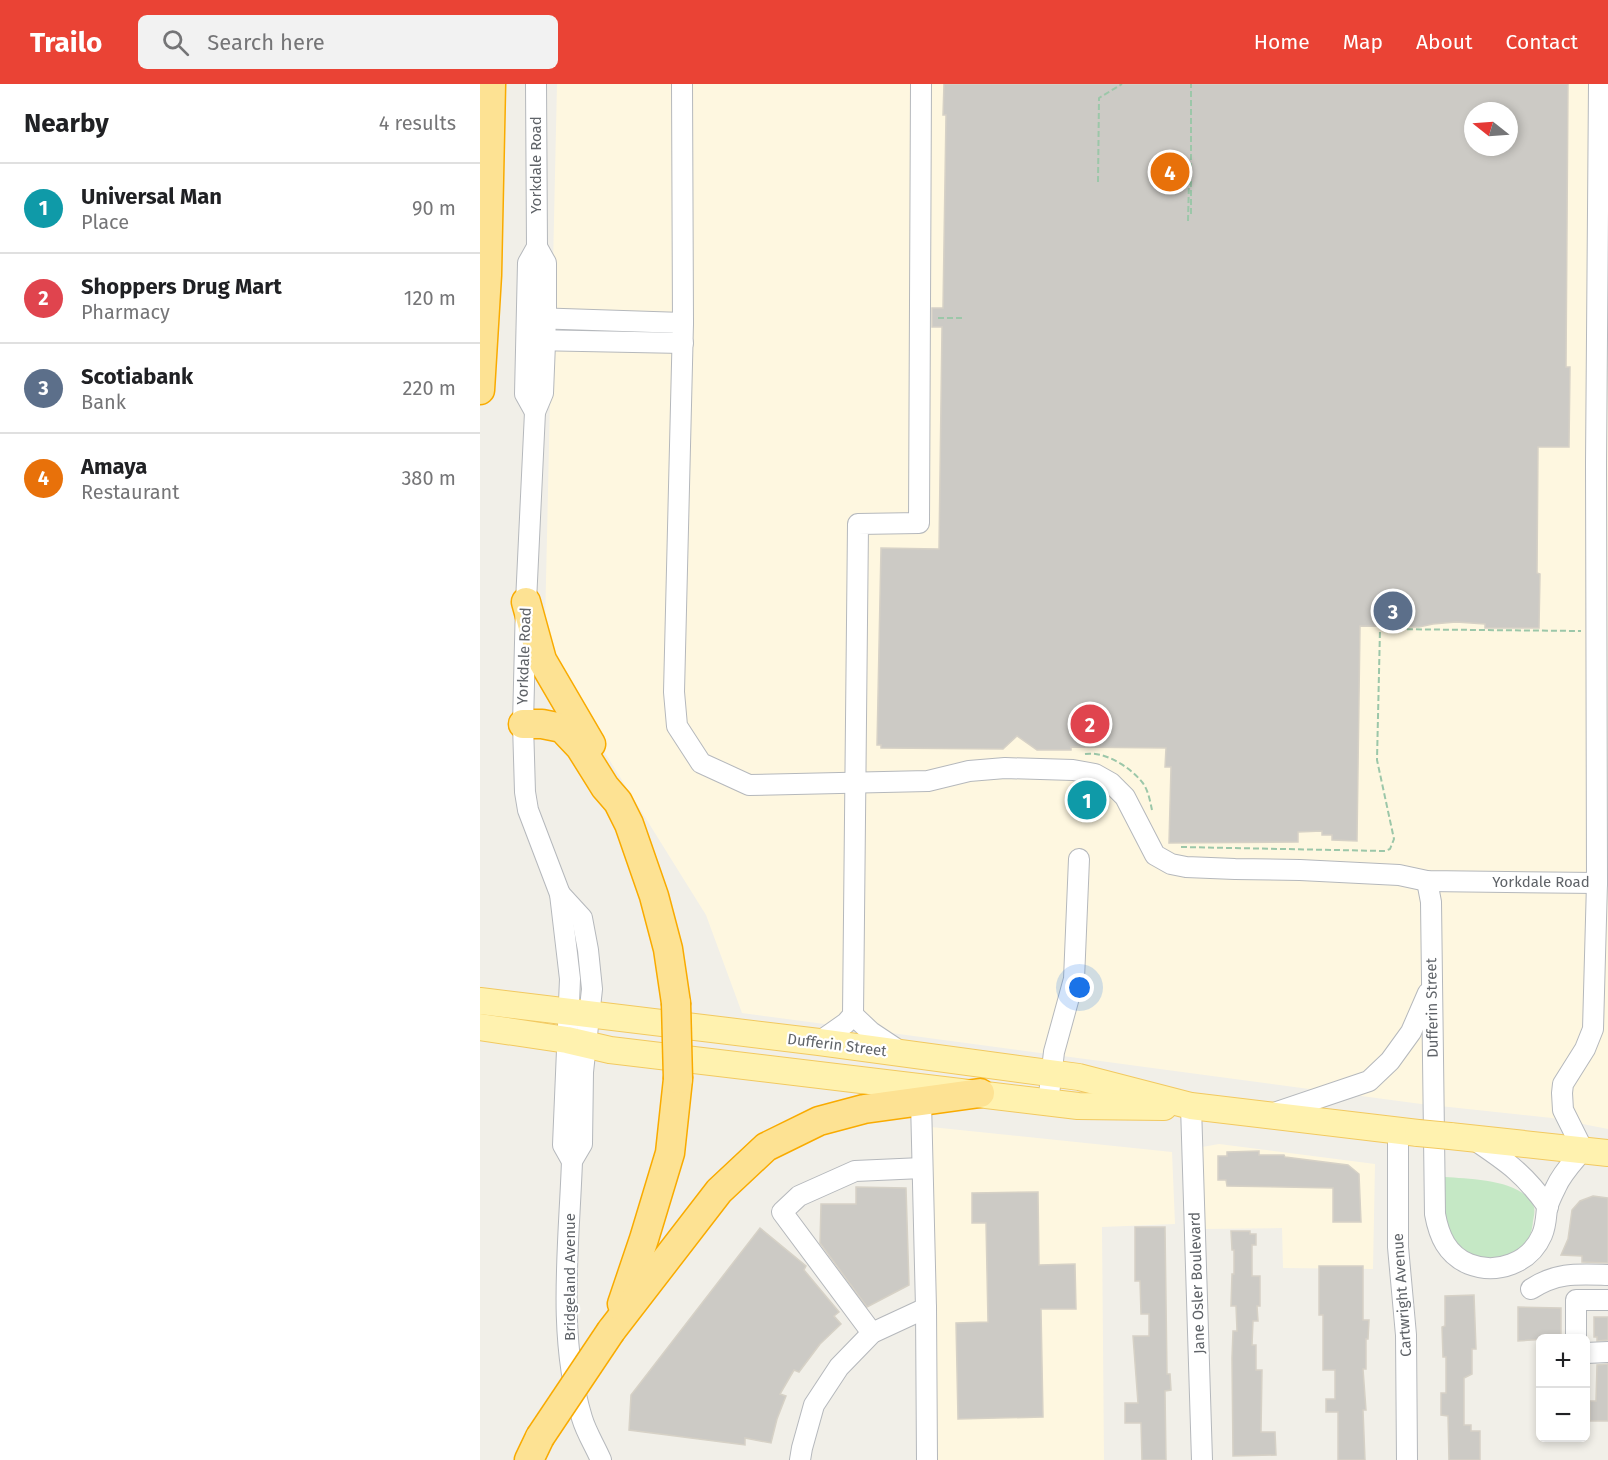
<!DOCTYPE html>
<meta charset="utf-8">
<style>
:root{--surface:#fff;--page:#f2f2f2;--text:#202124;--muted:#757577;--line:#e0e0e0;--accent:#ea4335}
body{margin:0;font-family:"Fira Sans",sans-serif;background:var(--page);color:var(--text)}
.controls{position:absolute;right:18px;bottom:18px;display:grid;overflow:hidden;border-radius:9px;box-shadow:0 3px 9px #0003}
.controls button{width:54px;height:54px;display:grid;place-items:center;padding:0;border:0;border-bottom:2px solid var(--line);background:var(--surface);color:var(--text);font:30px sans-serif}
.compass{position:absolute;left:984px;top:18px;width:54px;height:54px;border-radius:50%;background:var(--surface);box-shadow:0 3px 9px #0003;rotate:287deg}
.you{position:absolute;left:600px;top:904px;width:21px;height:21px;margin:-15px;border:4px solid #fff;border-radius:50%;background:#1a73e8;box-shadow:0 0 0 9px #1a73e833}
.badge{display:grid;place-items:center;width:39px;height:39px;border-radius:50%;background:var(--accent);color:#fff;font-size:20px;font-weight:700}
.pin{position:absolute;translate:-50% -50%;border:3px solid #fff;box-shadow:0 2px 6px #0006}
.list{margin:0;padding:0;list-style:none}
h2{display:flex;justify-content:space-between;align-items:center;height:78px;margin:0;padding:0 24px;font-size:26px}
h2 small{font-size:20px;font-weight:400;color:var(--muted)}
.list li{display:grid;grid-template-columns:39px 1fr auto;gap:18px;align-items:center;box-sizing:border-box;height:90px;padding:0 24px;border-top:2px solid var(--line)}
.list b{display:block;font-size:22px;white-space:nowrap}
.list p{margin:0;font-size:20px;white-space:nowrap;color:var(--muted)}
.list em{font-size:20px;font-style:normal;color:var(--muted)}
.icon{flex:none;width:33px;height:33px;fill:none;stroke:currentColor;stroke-width:2;stroke-linecap:round;stroke-linejoin:round}
.map{position:relative;flex:none;width:1128px;height:1376px;overflow:hidden}
header{display:flex;align-items:center;gap:36px;box-sizing:border-box;height:84px;padding:0 30px;background:var(--accent);color:#fff}
header strong{font-size:28px}
nav{display:flex;gap:33px;margin-inline-start:auto;font-size:21px}
.search{width:420px;height:54px;background:var(--page);display:flex;align-items:center;gap:15px;box-sizing:border-box;padding:0 21px;border-radius:9px;color:var(--muted);font-size:22px}
main{display:flex}
aside{flex:1;background:var(--surface)}
.map>svg:first-child{display:block}
.commercial{fill:#fef7e0;fill-rule:evenodd}
.green{fill:#c5e8c5}
.building{fill:#cccac5;stroke:#d6d1c6;stroke-width:1.5;fill-rule:evenodd}
.lines{fill:none;stroke-linecap:round;stroke-linejoin:round}
.minor-casing{stroke:#b5b8bc;stroke-width:22}
.major-casing{stroke:#f2c960;stroke-width:28}
.highway-casing{stroke:#f9ab00;stroke-width:31}
.path{stroke:#9cc7a9;stroke-width:2;stroke-dasharray:6 3;stroke-linecap:butt}
.minor{stroke:#fff;stroke-width:20}
.major{stroke:#fff2af;stroke-width:26}
.highway{stroke:#fde293;stroke-width:28}
.major-bridge-casing{stroke:#f2c960;stroke-width:28;stroke-linecap:butt}
.highway-bridge-casing{stroke:#f9ab00;stroke-width:31;stroke-linecap:butt}
.major-bridge{stroke:#fff2af;stroke-width:26}
.highway-bridge{stroke:#fde293;stroke-width:28}
.labels{text-anchor:middle;dominant-baseline:central;stroke-width:4.5;stroke-linejoin:round;paint-order:stroke}
.street-label{font-size:15px;fill:#5f6368;stroke:#fff}
</style>
<header>
<strong>Trailo</strong>
<div class="search"><svg class="icon" aria-label="search" viewBox="0 0 24 24"><circle cx="10" cy="10" r="6"/><path d="M15 15l6 6"/></svg>Search here</div>
<nav><a>Home</a><a>Map</a><a>About</a><a>Contact</a></nav>
</header>
<main>
<aside>
<h2>Nearby<small>4 results</small></h2>
<ul class="list">
<li><span class="badge" style="background:#0f9aa8">1</span><div><b>Universal Man</b><p>Place</p></div><em>90 m</em></li>
<li><span class="badge" style="background:#e0444e">2</span><div><b>Shoppers Drug Mart</b><p>Pharmacy</p></div><em>120 m</em></li>
<li><span class="badge" style="background:#5c6f8a">3</span><div><b>Scotiabank</b><p>Bank</p></div><em>220 m</em></li>
<li><span class="badge" style="background:#e8710a">4</span><div><b>Amaya</b><p>Restaurant</p></div><em>380 m</em></li>
</ul>
</aside>
<div class="map">
<svg width="1128" height="1376" viewBox="0 0 1128 1376">
<rect width="100%" height="100%" fill="#f1efe8"/>
<!-- commercial -->
<g class="commercial">
<path d="M 77,0 L 1128,0 L 1128,1045 L 1072,1034 L 941,1020 L 262,929 L 226,831 L 82,600 L 65,542 ZM 993,27 L 1029,27 L 1029,63 L 993,63 Z"/>
<path d="M 451,1043 L 692,1068 L 695,1140 L 622,1143 L 624,1376 L 449,1376 Z"/>
<path d="M 739,1060 L 895,1080 L 893,1185 L 803,1184 L 802,1144 L 722,1145 L 722,1063 Z"/>
</g>
<!-- green -->
<path class="green" d="M 965,1093 C 990,1095 1043,1095 1054,1123 C 1055,1127 1054,1132 1053,1137 C 1051,1160 1041,1167 1022,1179 C 1013,1177 1002,1176 994,1172 C 959,1156 965,1124 965,1093 Z"/>
<!-- building -->
<g class="building">
<path d="M 464,0 L 1088,0 L 1086,283 L 1090,283 L 1089,363 L 1058,363 L 1057,489 L 1060,490 L 1059,544 L 1005,544 L 1005,540 L 976,538 L 953,540 L 939,543 L 880,542 L 877,757 L 852,756 L 852,751 L 842,751 L 842,747 L 818,748 L 818,758 L 689,759 L 691,683 L 685,683 L 686,664 L 591,663 L 591,666 L 557,666 L 537,652 L 523,665 L 401,664 L 401,661 L 397,661 L 401,464 L 459,465 L 462,243 L 452,243 L 452,224 L 463,224 L 466,31 L 463,31 ZM 993,27 L 1029,27 L 1029,63 L 993,63 Z"/>
<path d="M 779,1067 L 779,1071 L 804,1071 L 805,1073 L 868,1081 L 879,1090 L 881,1138 L 853,1138 L 853,1104 L 747,1102 L 746,1096 L 738,1096 L 738,1072 L 747,1072 L 747,1068 Z"/>
<path d="M 376,1103 L 426,1104 L 429,1201 L 387,1223 L 340,1159 L 341,1120 L 376,1120 Z"/>
<path d="M 558,1108 L 559,1181 L 595,1180 L 596,1225 L 561,1225 L 563,1333 L 478,1335 L 476,1239 L 508,1238 L 506,1139 L 492,1139 L 492,1109 Z"/>
<path d="M 1113,1112 L 1128,1114 L 1128,1179 L 1102,1178 L 1102,1172 L 1081,1171 L 1088,1155 L 1092,1126 L 1100,1117 Z"/>
<path d="M 655,1143 L 685,1143 L 687,1290 L 690,1290 L 691,1306 L 685,1307 L 686,1376 L 662,1376 L 661,1339 L 645,1339 L 645,1319 L 658,1319 L 653,1252 L 669,1252 L 669,1230 L 661,1230 L 660,1197 L 655,1197 Z"/>
<path d="M 280,1144 L 326,1182 L 324,1186 L 359,1228 L 354,1232 L 361,1240 L 340,1260 L 319,1288 L 314,1286 L 300,1310 L 306,1312 L 297,1335 L 291,1359 L 265,1354 L 265,1361 L 149,1346 L 151,1311 Z"/>
<path d="M 751,1147 L 770,1147 L 770,1150 L 776,1150 L 776,1161 L 772,1161 L 772,1192 L 780,1192 L 780,1222 L 777,1222 L 778,1237 L 773,1237 L 772,1261 L 776,1261 L 776,1286 L 782,1286 L 781,1348 L 795,1348 L 796,1371 L 753,1372 L 752,1274 L 753,1247 L 757,1247 L 756,1222 L 751,1222 L 752,1190 L 754,1190 L 754,1166 L 752,1166 Z"/>
<path d="M 839,1182 L 883,1182 L 883,1236 L 889,1236 L 888,1255 L 886,1255 L 886,1285 L 883,1285 L 886,1326 L 883,1326 L 885,1376 L 858,1376 L 858,1328 L 846,1328 L 846,1315 L 855,1315 L 855,1286 L 843,1286 L 843,1231 L 839,1231 Z"/>
<path d="M 994,1211 L 996,1265 L 992,1265 L 992,1290 L 984,1294 L 984,1341 L 991,1341 L 991,1347 L 1000,1347 L 1000,1376 L 969,1376 L 968,1332 L 961,1331 L 961,1309 L 966,1309 L 966,1273 L 963,1273 L 962,1243 L 965,1242 L 965,1212 Z"/>
<path d="M 1038,1223 L 1081,1224 L 1081,1254 L 1038,1257 Z"/>
<path d="M 1114,1233 L 1128,1233 L 1128,1256 L 1117,1257 L 1117,1253 L 1114,1253 Z"/>
<path d="M 1128,1280 L 1128,1337 L 1110,1337 L 1110,1317 L 1116,1317 L 1117,1281 Z"/>
</g>
<g class="lines">
<defs>
<g id="minor">
<path d="M 202,0 L 203,239 L 194,608 L 197,642 L 221,679 L 269,701 L 448,697 L 489,687 L 525,684 L 593,686 L 615,690 L 631,699 L 645,713 L 675,771 L 691,780 L 706,783 L 755,785 L 820,786 L 919,791 L 947,797 L 1117,799"/>
<path d="M 57,163 L 66,179 L 66,234 L 63,309 L 55,328 L 46,518 L 43,640 L 45,708 L 48,726 L 80,810 L 90,895 L 83,1061 L 92,1077"/>
<path d="M 53,234 L 203,239"/>
<path d="M 52,256 L 203,259"/>
<path d="M 55,328 L 45,310 L 48,179 L 57,163 L 56,0"/>
<path d="M 947,797 L 951,818 L 955,1130 C 959,1152 967,1171 989,1180 C 1017,1191 1050,1179 1062,1151 C 1066,1142 1066,1133 1067,1124 C 1069,1117 1073,1109 1076,1103 C 1082,1089 1094,1077 1103,1066 L 1083,1026 L 1082,1009 L 1083,1000 L 1105,965 L 1113,945 L 1117,799 L 1116,379 L 1119,0"/>
<path d="M 80,810 L 102,834 L 108,866 L 112,905 L 103,988 L 102,1060 L 92,1077 C 89,1162 77,1252 102,1334 C 106,1348 115,1362 121,1376"/>
<path d="M 373,931 L 391,948 L 421,968"/>
<path d="M 339,958 L 366,939 L 373,931 L 378,440 L 439,439 L 441,0"/>
<path d="M 441,1017 L 446,1224 L 447,1376"/>
<path d="M 568,1019 L 574,968 L 594,895 L 599,775"/>
<path d="M 711,1022 L 722,1376"/>
<path d="M 791,1030 L 889,997 L 910,977 L 931,948 L 948,909"/>
<path d="M 918,1046 L 918,1163 L 926,1251 L 927,1376"/>
<path d="M 993,1055 C 1027,1078 1044,1089 1068,1123"/>
<path d="M 1051,1205 C 1077,1188 1097,1190 1128,1191"/>
<path d="M 392,1249 L 302,1128 L 319,1112 L 375,1087 L 442,1084"/>
<path d="M 1096,1254 L 1096,1216 L 1128,1216"/>
<path d="M 1106,1269 L 1128,1268"/>
<path d="M 320,1376 L 322,1364 L 334,1321 L 359,1283 L 392,1249 L 446,1224"/>
</g>
<g id="major">
<path d="M 0,917 L 339,958 L 599,993 L 711,1022 L 938,1049"/>
<path d="M 0,943 L 87,956 L 130,966 L 598,1022 L 684,1023"/>
<path d="M 970,1052 L 1128,1069"/>
</g>
<g id="highway">
<path d="M 0,306 L 7,191 L 11,0"/>
<path d="M 46,518 L 62,576 L 111,660"/>
<path d="M 43,640 L 62,640 L 82,644 L 100,663 L 125,703 L 138,718 L 149,740 L 174,812 L 188,865 L 196,919"/>
<path d="M 142,1220 L 164,1155 L 190,1069 L 198,995"/>
<path d="M 131,1247 L 239,1107 L 286,1063 L 339,1037 L 384,1025 L 500,1009"/>
<path d="M 49,1376 L 60,1353"/>
</g>
</defs>
<!-- minor casing -->
<use href="#minor" class="minor-casing"/>
<!-- major casing -->
<use href="#major" class="major-casing"/>
<!-- highway casing -->
<use href="#highway" class="highway-casing"/>
<!-- path -->
<g class="path">
<path d="M 618,98 L 619,14 L 642,0"/>
<path d="M 711,130 L 711,0"/>
<path d="M 708,137 L 709,98"/>
<path d="M 458,234 L 485,234"/>
<path d="M 605,670 C 625,667 650,683 662,698 C 668,705 670,717 672,726"/>
<path d="M 701,763 L 905,767 L 910,765 L 914,755 L 897,676 L 900,545 L 1101,547"/>
</g>
<!-- minor -->
<use href="#minor" class="minor"/>
<!-- major -->
<use href="#major" class="major"/>
<!-- highway -->
<use href="#highway" class="highway"/>
<defs>
<path id="major-bridge" d="M 938,1049 L 970,1052"/>
<g id="highway-bridge">
<path d="M 196,919 L 198,995"/>
<path d="M 60,1353 L 131,1247"/>
</g>
</defs>
<!-- major-bridge casing -->
<use href="#major-bridge" class="major-bridge-casing"/>
<!-- highway-bridge casing -->
<use href="#highway-bridge" class="highway-bridge-casing"/>
<!-- major-bridge -->
<use href="#major-bridge" class="major-bridge"/>
<!-- highway-bridge -->
<use href="#highway-bridge" class="highway-bridge"/>
</g>
<g class="labels">
<!-- street labels -->
<g class="street-label">
<text transform="translate(56 81) rotate(-90)">Yorkdale Road</text>
<text transform="translate(44 572) rotate(-88)">Yorkdale Road</text>
<text x="1061" y="798">Yorkdale Road</text>
<text transform="translate(952 924) rotate(-91)">Dufferin Street</text>
<text transform="translate(357 961) rotate(7)">Dufferin Street</text>
<text transform="translate(90 1193) rotate(-90)">Bridgeland Avenue</text>
<text transform="translate(717 1199) rotate(-92)">Jane Osler Boulevard</text>
<text transform="translate(922 1211) rotate(-94)">Cartwright Avenue</text>
</g>
</g>
</svg>
<div class="controls">
<button>+</button>
<button>−</button>
</div>
<svg class="compass" viewBox="-18 -18 36 36"><path d="M0-13l5 13h-10z" fill="#e53935"/><path d="M0 13l5-13h-10z" fill="#757577"/></svg>
<div class="you"></div>
<div class="pin badge" style="left:607px;top:716px;background:#0f9aa8">1</div>
<div class="pin badge" style="left:610px;top:640px;background:#e0444e">2</div>
<div class="pin badge" style="left:913px;top:527px;background:#5c6f8a">3</div>
<div class="pin badge" style="left:690px;top:88px;background:#e8710a">4</div>
</div>
</main>
